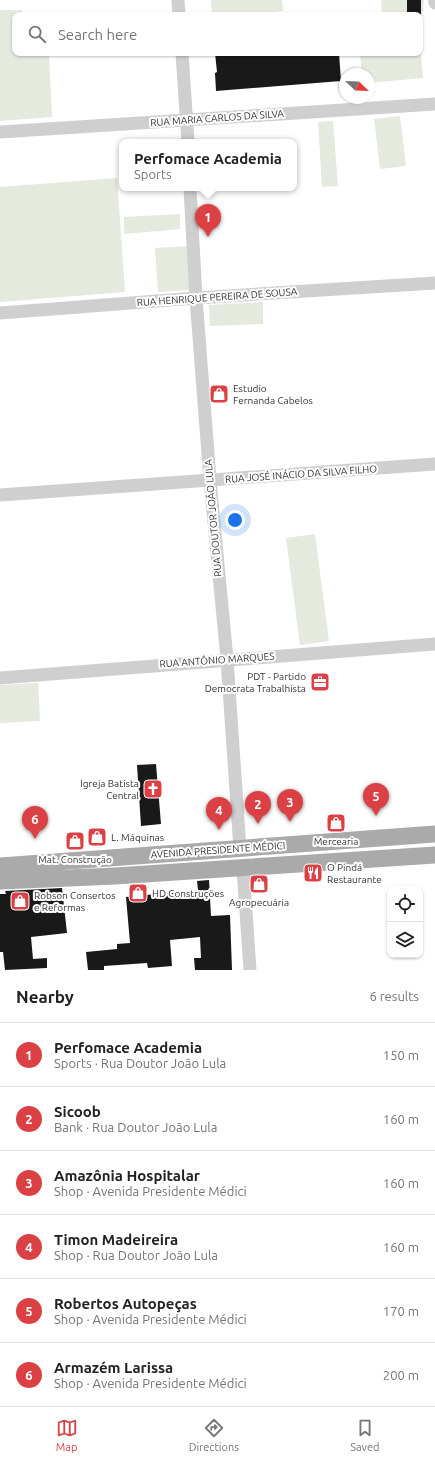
<!DOCTYPE html>
<meta charset="utf-8">
<style>
:root{--surface:#fff;--page:#f2f2f2;--text:#202124;--muted:#757577;--line:#e0e0e0;--accent:#db4144}
body{margin:0;font-family:Ubuntu,sans-serif;background:var(--page);color:var(--text)}
.controls{position:absolute;right:12px;bottom:12px;display:grid;overflow:hidden;border-radius:8px;box-shadow:0 1px 3px #0004}
.controls button{width:36px;height:36px;display:grid;place-items:center;padding:0;border:0;border-bottom:1px solid var(--line);background:var(--surface);color:var(--text);font:20px sans-serif}
.compass{position:absolute;left:339px;top:68px;width:36px;height:36px;border-radius:50%;background:var(--surface);box-shadow:0 1px 3px #0004;rotate:113deg}
.you{position:absolute;left:235px;top:520px;width:14px;height:14px;margin:-10px;border:3px solid #fff;border-radius:50%;background:#1a73e8;box-shadow:0 0 0 6px #1a73e833}
.badge{display:grid;place-items:center;width:26px;height:26px;border-radius:50%;background:var(--accent);color:#fff;font-size:13px;font-weight:700}
.pin{position:absolute;translate:-50% -33px;filter:drop-shadow(0 1px 2px #0008)}
.pin::after{content:'';position:absolute;top:21px;width:14px;height:12px;background:inherit;clip-path:polygon(0 0,100% 0,50% 100%)}
.popup{position:absolute;left:119px;top:139px;width:178px;height:52px;box-sizing:border-box;display:grid;place-content:center;border-radius:8px;background:var(--surface);filter:drop-shadow(0 1px 3px #0005);font-size:13px;white-space:nowrap;color:var(--muted)}
.popup b{font-size:15px;color:var(--text)}
.popup::after{content:'';position:absolute;left:50%;top:100%;margin-left:-8px;border:8px solid transparent;border-top-color:var(--surface)}
.list{margin:0;padding:0;list-style:none}
h2{display:flex;justify-content:space-between;align-items:center;height:52px;margin:0;padding:0 16px;font-size:17px}
h2 small{font-size:13px;font-weight:400;color:var(--muted)}
.list li{display:grid;grid-template-columns:26px 1fr auto;gap:12px;align-items:center;box-sizing:border-box;height:64px;padding:0 16px;border-top:1px solid var(--line)}
.list b{display:block;font-size:15px;white-space:nowrap}
.list p{margin:0;font-size:13px;white-space:nowrap;color:var(--muted)}
.list em{font-size:13px;font-style:normal;color:var(--muted)}
.icon{flex:none;width:22px;height:22px;fill:none;stroke:currentColor;stroke-width:2;stroke-linecap:round;stroke-linejoin:round}
.map{position:relative;flex:none;width:435px;height:970px;overflow:hidden}
.search{position:absolute;background:var(--surface);box-shadow:0 1px 3px #0004;left:12px;right:12px;top:12px;height:44px;display:flex;align-items:center;gap:10px;box-sizing:border-box;padding:0 14px;border-radius:8px;color:var(--muted);font-size:15px}
.sheet{height:436px;background:var(--surface)}
nav{display:flex;justify-content:space-around;align-items:center;box-sizing:border-box;height:56px;border-top:1px solid var(--line);background:var(--surface);font-size:11px;color:var(--muted)}
nav a{display:grid;justify-items:center;gap:2px}
nav .on{color:var(--accent)}
.map>svg:first-child{display:block}
.green{fill:#e4eade}
.building{fill:#191919}
.lines{fill:none;stroke-linecap:round;stroke-linejoin:round}
.minor{stroke:#cfcfcf;stroke-width:13}
.major{stroke:#aaa;stroke-width:17}
.labels{text-anchor:middle;dominant-baseline:central;stroke-width:4;stroke-linejoin:round;paint-order:stroke}
.street-label{font-size:10px;fill:#323232;stroke:#fff}
.poi-label{font-size:10px;fill:#323232;stroke:#fff;text-anchor:start}
</style>
<div class="map">
<svg width="435" height="970" viewBox="0 0 435 970">
<rect width="100%" height="100%" fill="#fff"/>
<!-- green -->
<g class="green">
<path d="M 211,0 L 282,0 L 283,11 L 237,15 L 212,15 Z"/>
<path d="M 381,0 L 424,0 L 421,31 L 420,15 L 382,15 Z"/>
<path d="M 22,10 L 22,15 L 15,15 L 15,53 L 49,53 L 52,117 L 0,121 L 0,10 Z"/>
<path d="M 420,44 L 423,78 L 369,83 L 369,74 L 362,74 L 360,53 L 420,53 Z"/>
<path d="M 400,116 L 406,166 L 380,169 L 374,119 Z"/>
<path d="M 333,121 L 338,186 L 322,187 L 318,122 Z"/>
<path d="M 117,178 L 125,292 L 0,302 L 0,187 Z"/>
<path d="M 180,214 L 180,229 L 124,234 L 124,217 Z"/>
<path d="M 187,246 L 190,290 L 158,292 L 155,248 Z"/>
<path d="M 263,302 L 263,324 L 210,326 L 209,305 Z"/>
<path d="M 315,534 L 329,641 L 300,645 L 286,538 Z"/>
<path d="M 38,683 L 40,721 L 0,723 L 0,685 Z"/>
</g>
<!-- building -->
<g class="building">
<rect x="407" y="0" width="14" height="15"/>
<path d="M 215,53 L 339,53 L 341,81 L 216,91 L 215,73 L 217,72 Z"/>
<path d="M 156,764 L 161,824 L 141,826 L 137,765 Z"/>
<path d="M 209,880 L 211,916 L 230,915 L 232,970 L 195,970 L 194,958 L 201,958 L 200,937 L 170,940 L 172,966 L 148,968 L 147,963 L 104,966 L 104,970 L 88,970 L 86,952 L 117,949 L 117,944 L 130,943 L 126,897 L 198,890 L 197,881 Z"/>
<path d="M 62,888 L 67,933 L 31,937 L 33,959 L 47,958 L 47,968 L 5,970 L 3,952 L 0,952 L 0,894 L 6,894 L 5,891 Z"/>
</g>
<g class="lines">
<!-- minor -->
<g class="minor">
<path d="M 178,0 L 179,15"/>
<path d="M 435,0 L 435,3"/>
<path d="M 182,53 L 188,142"/>
<path d="M 0,132 L 435,104"/>
<path d="M 190,188 L 196,298 L 210,480 L 227,659 L 240,849"/>
<path d="M 0,313 L 196,298 L 435,283"/>
<path d="M 0,495 L 435,464"/>
<path d="M 0,678 L 435,644"/>
<path d="M 243,868 L 250,970"/>
</g>
<!-- major -->
<g class="major">
<path d="M 0,866 L 435,834"/>
<path d="M 0,881 L 115,876 L 435,855"/>
</g>
</g>
<!-- icons -->
<defs>
<symbol id="shop-square" viewBox="-11 -11 22 22"><rect x="-9" y="-9" width="18" height="18" rx="4" fill="#db4144" stroke="#fff"/><path d="M-5-2.5h2.3a2.7 3.5 0 0 1 5.4 0H5L5.5 6h-11ZM-1.5-2.5h3a1.5 2.3 0 0 0-3 0Z" fill="#fff"/></symbol>
<symbol id="office-square" viewBox="-11 -11 22 22"><rect x="-9" y="-9" width="18" height="18" rx="4" fill="#db4144" stroke="#fff"/><path d="M-6-3h4V-5.5h4V-3h4V5H-6ZM-1-4.5V-3h2v-1.5ZM-6 0V1H6V0Z" fill="#fff"/></symbol>
<symbol id="church-square" viewBox="-11 -11 22 22"><rect x="-9" y="-9" width="18" height="18" rx="4" fill="#db4144" stroke="#fff"/><path d="M-1.2-6h2.4v3.5h3.3v2.4h-3.3V6h-2.4V-.1h-3.3v-2.4h3.3Z" fill="#fff"/></symbol>
<symbol id="restaurant-square" viewBox="-11 -11 22 22"><rect x="-9" y="-9" width="18" height="18" rx="4" fill="#db4144" stroke="#fff"/><path d="M-5-6h1v4h1v-4h1v4h1v-4h1v5L-1.5 .5V6h-2V.5L-5-1ZM5-6V6H3V1.5H1.5Q1.5-4 5-6Z" fill="#fff"/></symbol>
</defs>
<g fill-rule="evenodd">
<use href="#shop-square" x="208" y="383" width="22" height="22"/>
<use href="#office-square" x="309" y="671" width="22" height="22"/>
<use href="#church-square" x="142" y="778" width="22" height="22"/>
<use href="#shop-square" x="325" y="812" width="22" height="22"/>
<use href="#shop-square" x="86" y="826" width="22" height="22"/>
<use href="#shop-square" x="64" y="830" width="22" height="22"/>
<use href="#restaurant-square" x="302" y="862" width="22" height="22"/>
<use href="#shop-square" x="248" y="873" width="22" height="22"/>
<use href="#shop-square" x="127" y="882" width="22" height="22"/>
<use href="#shop-square" x="9" y="890" width="22" height="22"/>
</g>
<g class="labels">
<!-- street labels -->
<g class="street-label">
<text transform="translate(217 118) rotate(-4)">RUA MARIA CARLOS DA SILVA</text>
<text transform="translate(217 297) rotate(-4)">RUA HENRIQUE PEREIRA DE SOUSA</text>
<text transform="translate(301 474) rotate(-4)">RUA JOSÉ INÁCIO DA SILVA FILHO</text>
<text transform="translate(213 518) rotate(-95)">RUA DOUTOR JOÃO LULA</text>
<text transform="translate(217 660) rotate(-4)">RUA ANTÔNIO MARQUES</text>
<text transform="translate(218 850) rotate(-4)">AVENIDA PRESIDENTE MÉDICI</text>
</g>
<!-- poi labels -->
<g class="poi-label">
<text x="233" y="388">Estudio<tspan x="233" dy="12">Fernanda Cabelos</tspan></text>
<text x="306" y="676" text-anchor="end">PDT - Partido<tspan x="306" dy="12">Democrata Trabalhista</tspan></text>
<text x="139" y="783" text-anchor="end">Igreja Batista<tspan x="139" dy="12">Central</tspan></text>
<text x="111" y="837">L. Máquinas</text>
<text x="336" y="841" text-anchor="middle">Mercearia</text>
<text x="75" y="859" text-anchor="middle">Mat. Construção</text>
<text x="327" y="867">O Pindá<tspan x="327" dy="12">Restaurante</tspan></text>
<text x="152" y="893">HD Construções</text>
<text x="34" y="895">Robson Consertos<tspan x="34" dy="12">e Reformas</tspan></text>
<text x="259" y="902" text-anchor="middle">Agropecuária</text>
</g>
</g>
</svg>
<div class="controls">
<button><svg class="icon" aria-label="locate" viewBox="0 0 24 24"><circle cx="12" cy="12" r="6"/><path d="M12 2v4M12 18v4M2 12h4M18 12h4"/></svg></button>
<button><svg class="icon" aria-label="layers" viewBox="0 0 24 24"><path d="M12 4l9 5-9 5-9-5zM3 14l9 5 9-5"/></svg></button>
</div>
<svg class="compass" viewBox="-18 -18 36 36"><path d="M0-13l5 13h-10z" fill="#e53935"/><path d="M0 13l5-13h-10z" fill="#757577"/></svg>
<div class="you"></div>
<div class="pin badge" style="left:208px;top:237px">1</div>
<div class="popup"><b>Perfomace Academia</b>Sports</div>
<div class="pin badge" style="left:258px;top:824px">2</div>
<div class="pin badge" style="left:290px;top:822px">3</div>
<div class="pin badge" style="left:219px;top:830px">4</div>
<div class="pin badge" style="left:376px;top:816px">5</div>
<div class="pin badge" style="left:35px;top:839px">6</div>
<div class="search"><svg class="icon" aria-label="search" viewBox="0 0 24 24"><circle cx="10" cy="10" r="6"/><path d="M15 15l6 6"/></svg>Search here</div>
</div>
<section class="sheet">
<h2>Nearby<small>6 results</small></h2>
<ul class="list">
<li><span class="badge">1</span><div><b>Perfomace Academia</b><p>Sports · Rua Doutor João Lula</p></div><em>150 m</em></li>
<li><span class="badge">2</span><div><b>Sicoob</b><p>Bank · Rua Doutor João Lula</p></div><em>160 m</em></li>
<li><span class="badge">3</span><div><b>Amazônia Hospitalar</b><p>Shop · Avenida Presidente Médici</p></div><em>160 m</em></li>
<li><span class="badge">4</span><div><b>Timon Madeireira</b><p>Shop · Rua Doutor João Lula</p></div><em>160 m</em></li>
<li><span class="badge">5</span><div><b>Robertos Autopeças</b><p>Shop · Avenida Presidente Médici</p></div><em>170 m</em></li>
<li><span class="badge">6</span><div><b>Armazém Larissa</b><p>Shop · Avenida Presidente Médici</p></div><em>200 m</em></li>
</ul>
</section>
<nav>
<a class="on"><svg class="icon" aria-label="map" viewBox="0 0 24 24"><path d="M3 6l6-2 6 2 6-2v14l-6 2-6-2-6 2zM9 4v14M15 6v14"/></svg>Map</a>
<a><svg class="icon" aria-label="directions" viewBox="0 0 24 24"><path d="M12 3l9 9-9 9-9-9zM9 14v-3h6M13 9l2 2-2 2"/></svg>Directions</a>
<a><svg class="icon" aria-label="saved" viewBox="0 0 24 24"><path d="M7 4h10v16l-5-4-5 4z"/></svg>Saved</a>
</nav>
